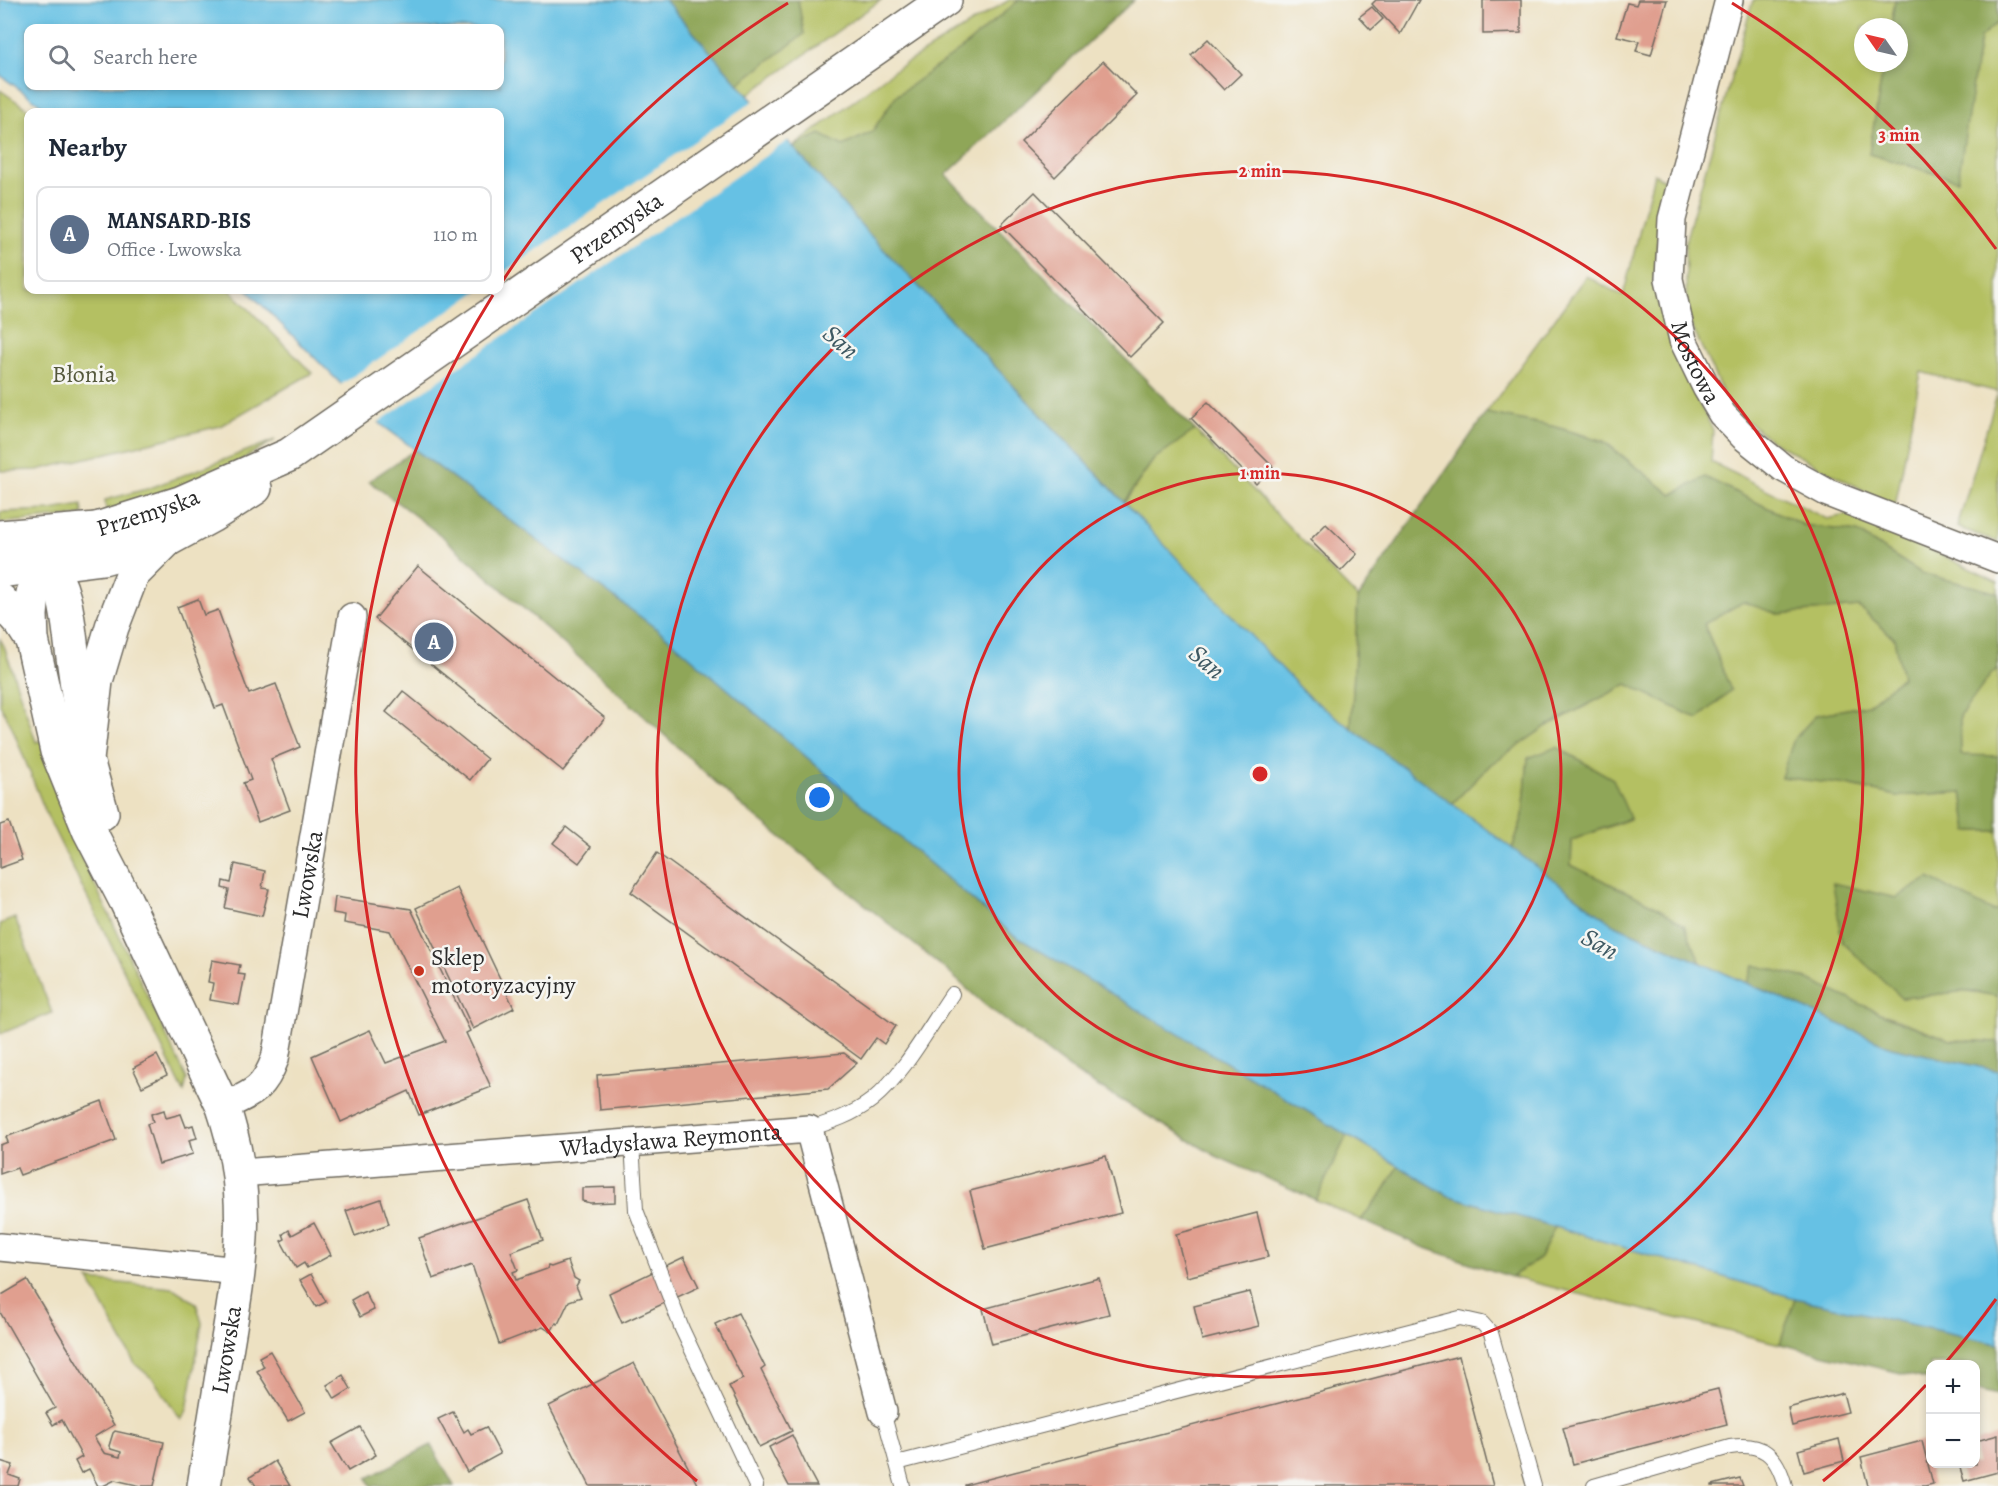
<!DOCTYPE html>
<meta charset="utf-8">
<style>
:root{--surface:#fff;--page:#f6f6f7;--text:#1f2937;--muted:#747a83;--line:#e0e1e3;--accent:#7c3aed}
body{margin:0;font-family:Alegreya,serif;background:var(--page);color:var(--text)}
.controls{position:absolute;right:18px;bottom:18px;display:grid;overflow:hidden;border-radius:12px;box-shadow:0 3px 9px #0003}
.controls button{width:54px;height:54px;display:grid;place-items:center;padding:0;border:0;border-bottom:2px solid var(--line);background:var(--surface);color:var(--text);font:30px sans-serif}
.compass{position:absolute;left:1854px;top:18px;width:54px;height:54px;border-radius:50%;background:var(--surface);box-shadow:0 3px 9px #0003;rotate:304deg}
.you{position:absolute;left:820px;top:798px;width:21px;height:21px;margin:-15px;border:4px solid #fff;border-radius:50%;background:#1a73e8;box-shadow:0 0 0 9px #1a73e833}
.badge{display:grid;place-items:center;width:39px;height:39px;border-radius:50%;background:var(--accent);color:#fff;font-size:20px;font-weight:700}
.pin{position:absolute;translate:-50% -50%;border:3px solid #fff;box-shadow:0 2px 6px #0006}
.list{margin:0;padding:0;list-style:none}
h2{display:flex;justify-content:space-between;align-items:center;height:78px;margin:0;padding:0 24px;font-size:26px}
h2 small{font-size:20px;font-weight:400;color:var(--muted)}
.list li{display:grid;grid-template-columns:39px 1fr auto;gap:18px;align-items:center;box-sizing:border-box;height:96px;margin:0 12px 12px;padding:0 12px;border:2px solid var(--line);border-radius:12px}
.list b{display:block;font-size:22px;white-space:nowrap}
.list p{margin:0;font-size:20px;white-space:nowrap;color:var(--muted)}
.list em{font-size:20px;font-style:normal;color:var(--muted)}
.icon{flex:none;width:33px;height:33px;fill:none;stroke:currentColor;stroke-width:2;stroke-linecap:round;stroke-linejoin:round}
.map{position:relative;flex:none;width:1998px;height:1486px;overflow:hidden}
.search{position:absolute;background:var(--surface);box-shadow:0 3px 9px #0003;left:24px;top:24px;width:480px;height:66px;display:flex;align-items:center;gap:15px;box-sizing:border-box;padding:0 21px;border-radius:12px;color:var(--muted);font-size:22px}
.panel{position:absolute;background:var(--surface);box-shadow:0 3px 9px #0003;left:24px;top:108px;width:480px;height:186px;border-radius:12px}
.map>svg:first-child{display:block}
.green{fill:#b4c062;stroke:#707646;stroke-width:1.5}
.forest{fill:#8fa658;stroke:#5d6842;stroke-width:1.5}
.water{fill:#66c1e4;stroke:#487688;stroke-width:1.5;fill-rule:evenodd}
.pier{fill:#ede1c2}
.building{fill:#e09f8f}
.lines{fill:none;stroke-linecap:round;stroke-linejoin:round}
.lane-casing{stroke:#6f6b60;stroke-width:16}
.street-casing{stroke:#6f6b60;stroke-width:30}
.secondary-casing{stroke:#6f6b60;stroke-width:36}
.primary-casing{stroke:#6f6b60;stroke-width:36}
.lane{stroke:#fff;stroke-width:14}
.street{stroke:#fff;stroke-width:27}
.secondary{stroke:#fff;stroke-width:33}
.primary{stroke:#fff;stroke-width:33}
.ring{fill:none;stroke:#d62828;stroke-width:3}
.poi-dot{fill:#c8321e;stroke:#f6f6f2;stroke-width:2}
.labels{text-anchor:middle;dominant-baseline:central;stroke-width:5;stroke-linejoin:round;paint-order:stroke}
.street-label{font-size:24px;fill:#2b2b2b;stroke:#f6f6f2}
.park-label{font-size:24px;fill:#54583c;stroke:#f6f6f2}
.poi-label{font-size:24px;fill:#2b2b2b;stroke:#f6f6f2;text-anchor:start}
.water-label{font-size:26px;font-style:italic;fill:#3d5862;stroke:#f6f6f2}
.centre{fill:#d62828;stroke:#f6f6f2;stroke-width:3}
.ring-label{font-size:18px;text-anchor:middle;font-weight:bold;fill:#d62828;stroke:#f6f6f2;stroke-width:5;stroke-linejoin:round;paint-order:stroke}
</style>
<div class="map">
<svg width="1998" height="1486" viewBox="0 0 1998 1486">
<rect width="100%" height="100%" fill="#f6f6f2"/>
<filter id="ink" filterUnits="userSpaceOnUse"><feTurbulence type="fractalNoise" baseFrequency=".0167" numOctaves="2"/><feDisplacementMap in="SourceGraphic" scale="12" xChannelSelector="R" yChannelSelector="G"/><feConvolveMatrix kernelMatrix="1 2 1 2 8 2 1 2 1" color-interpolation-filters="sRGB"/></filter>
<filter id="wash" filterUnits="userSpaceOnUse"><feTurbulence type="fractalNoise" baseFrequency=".008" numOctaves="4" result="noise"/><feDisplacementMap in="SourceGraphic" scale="24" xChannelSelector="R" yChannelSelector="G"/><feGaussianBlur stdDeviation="1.35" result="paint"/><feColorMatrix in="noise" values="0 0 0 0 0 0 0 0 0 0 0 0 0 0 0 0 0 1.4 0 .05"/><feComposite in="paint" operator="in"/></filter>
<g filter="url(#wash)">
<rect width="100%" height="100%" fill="#ede1c2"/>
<!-- green -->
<g class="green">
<path d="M 798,0 L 881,0 L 748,95 L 738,84 L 804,34 Z"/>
<path d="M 1009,0 L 1019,0 L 964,47 L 895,97 L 872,132 L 843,146 L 820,134 L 793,147 L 893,71 Z"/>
<path d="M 1753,0 L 1895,0 L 1891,27 L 1863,27 L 1863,63 L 1884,63 L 1869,154 L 1957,180 L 1980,38 L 1998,22 L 1998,392 L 1921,372 L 1895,507 L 1775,443 L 1729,406 L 1687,316 L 1685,242 Z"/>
<path d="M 0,90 L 32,112 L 28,112 L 28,290 L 230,290 L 312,373 L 220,426 L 37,470 L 0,471 Z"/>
<path d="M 1654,174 L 1664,180 L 1653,285 L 1676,359 L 1713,430 L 1711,462 L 1827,519 L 1855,513 L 1998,582 L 1998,593 L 1921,573 L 1857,532 L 1803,525 L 1705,477 L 1672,495 L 1604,441 L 1556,427 L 1486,413 L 1586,276 L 1623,296 Z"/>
<path d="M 1998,392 L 1998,542 L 1957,527 Z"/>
<path d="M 1195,430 L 1358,598 L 1351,728 L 1308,696 L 1124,503 L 1154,459 Z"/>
<path d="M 275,440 L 241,460 L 192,484 L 106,511 L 105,500 L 150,488 Z"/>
<path d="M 82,505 L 83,515 L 0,523 L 0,512 L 50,510 Z"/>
<path d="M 1743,601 L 1778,614 L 1859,607 L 1894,638 L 1902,677 L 1868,705 L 1816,715 L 1847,785 L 1897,796 L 1962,792 L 1968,831 L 1998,831 L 1998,911 L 1896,898 L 1833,884 L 1902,998 L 1968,991 L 1998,996 L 1998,1042 L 1951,1040 L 1754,965 L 1747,983 L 1701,963 L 1684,925 L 1571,865 L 1572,840 L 1630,819 L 1528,759 L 1523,816 L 1512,849 L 1452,804 L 1491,764 L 1547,726 L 1627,684 L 1698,719 L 1719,659 L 1704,624 Z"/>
<path d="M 0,639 L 4,646 L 36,742 L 42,740 L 54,787 L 76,845 L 187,1079 L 184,1092 L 48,818 L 11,725 L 0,705 Z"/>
<path d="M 1998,670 L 1998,757 L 1961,755 L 1960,716 L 1991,674 Z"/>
<path d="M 15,918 L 52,1013 L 0,1034 L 0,924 Z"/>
<path d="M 1347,1135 L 1399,1166 L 1383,1192 L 1361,1220 L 1316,1200 Z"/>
<path d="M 1555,1227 L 1795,1298 L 1780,1344 L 1511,1277 L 1540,1258 Z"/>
<path d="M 89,1280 L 173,1288 L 196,1303 L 202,1323 L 187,1410 L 181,1420 L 154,1380 L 135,1364 Z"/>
</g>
<!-- forest -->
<g class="forest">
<path d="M 665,0 L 798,0 L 804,34 L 738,84 Z"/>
<path d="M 1019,0 L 1134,0 L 946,175 L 1195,430 L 1154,459 L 1124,502 L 868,233 L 793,147 L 820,134 L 843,146 L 872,132 L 895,97 L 964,47 Z"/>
<path d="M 1895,0 L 1998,0 L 1998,22 L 1980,38 L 1958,180 L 1869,154 L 1884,63 L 1899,63 L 1899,27 L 1891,27 Z"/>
<path d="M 1486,413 L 1556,427 L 1604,442 L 1672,495 L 1705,477 L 1803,525 L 1857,532 L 1921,573 L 1998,593 L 1998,670 L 1991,674 L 1960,716 L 1961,755 L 1998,756 L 1998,831 L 1968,831 L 1962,792 L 1897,796 L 1847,785 L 1781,777 L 1794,739 L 1816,715 L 1868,705 L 1902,677 L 1894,638 L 1859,607 L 1778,614 L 1743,602 L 1704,624 L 1731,690 L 1698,719 L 1627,684 L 1547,726 L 1491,764 L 1452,804 L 1351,728 L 1358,598 Z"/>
<path d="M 415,450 L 665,635 L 1012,934 L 1347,1135 L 1316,1200 L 1216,1156 L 1079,1075 L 985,1005 L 945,969 L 736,801 L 610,685 L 443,537 L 369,481 Z"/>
<path d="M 1557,747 L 1613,779 L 1630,818 L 1572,840 L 1571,865 L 1656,906 L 1684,925 L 1701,963 L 1613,924 L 1512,849 L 1523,816 L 1528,758 Z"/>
<path d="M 1929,878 L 1992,911 L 1998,911 L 1998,996 L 1968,991 L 1902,998 L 1842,942 L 1833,883 L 1896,898 Z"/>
<path d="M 1754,965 L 1802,977 L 1891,1018 L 1951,1040 L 1998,1042 L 1998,1071 L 1891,1047 L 1747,983 Z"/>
<path d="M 1399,1166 L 1447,1195 L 1555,1227 L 1540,1258 L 1511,1277 L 1423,1247 L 1361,1220 L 1383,1192 Z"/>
<path d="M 1795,1298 L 1998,1344 L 1998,1395 L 1976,1390 L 1976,1364 L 1930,1364 L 1930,1380 L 1780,1344 Z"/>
<path d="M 431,1445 L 454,1486 L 371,1486 L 367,1478 Z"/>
</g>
<!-- water -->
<path class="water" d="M 0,0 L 665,0 L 868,233 L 1308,696 L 1613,924 L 1891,1047 L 1998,1071 L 1998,1344 L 1795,1298 L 1447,1195 L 1012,934 L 665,635 L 382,425 L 247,290 L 500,290 L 500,112 L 51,112 L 0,75 ZM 28,28 L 500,28 L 500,86 L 28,86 Z"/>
<!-- pier -->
<path class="pier" d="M 756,99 L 790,139 L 376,424 L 339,386 L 479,290 L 500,290 L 500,275 Z"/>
<g id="blocks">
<!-- building -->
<g class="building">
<path d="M 1376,0 L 1419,0 L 1400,34 L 1372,4 Z"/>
<path d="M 1483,0 L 1521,0 L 1521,33 L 1483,34 Z"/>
<path d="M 1638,0 L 1667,0 L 1651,55 L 1636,51 L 1639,41 L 1617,36 L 1627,3 L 1636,5 Z"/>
<path d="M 1372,7 L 1383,19 L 1371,30 L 1359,17 Z"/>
<path d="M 1208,39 L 1241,74 L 1224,90 L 1191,55 Z"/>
<path d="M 1103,61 L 1137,95 L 1055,177 L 1021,142 Z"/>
<path d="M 1035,192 L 1164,323 L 1130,357 L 1001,225 Z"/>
<path d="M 1208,402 L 1273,467 L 1256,484 L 1191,418 Z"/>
<path d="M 1326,524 L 1357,554 L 1341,571 L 1310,540 Z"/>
<path d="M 418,566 L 605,718 L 563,771 L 375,619 Z"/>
<path d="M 198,599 L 204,615 L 218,610 L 249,694 L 276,684 L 300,747 L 271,759 L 290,810 L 258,822 L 243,783 L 251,780 L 223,705 L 215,708 L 177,607 Z"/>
<path d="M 403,691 L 487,759 L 470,780 L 386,712 Z"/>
<path d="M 9,822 L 22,860 L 0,868 L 0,825 Z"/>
<path d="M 566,827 L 591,847 L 579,863 L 553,843 Z"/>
<path d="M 657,853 L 896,1026 L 884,1044 L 876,1038 L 861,1059 L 631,892 Z"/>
<path d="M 235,864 L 265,871 L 262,888 L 269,889 L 262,916 L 225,908 L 229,890 L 222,888 L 223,881 L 231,883 Z"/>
<path d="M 457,888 L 514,1008 L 473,1029 L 416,908 Z"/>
<path d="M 335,897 L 411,909 L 470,1031 L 466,1033 L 491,1087 L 419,1115 L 409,1091 L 341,1122 L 312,1056 L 370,1030 L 386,1063 L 445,1041 L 390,931 L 344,923 L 345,915 L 333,913 Z"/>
<path d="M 212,960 L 240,965 L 238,974 L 245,975 L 239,1005 L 210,1000 L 213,983 L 208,982 Z"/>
<path d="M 844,1053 L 857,1063 L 828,1089 L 600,1110 L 597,1075 Z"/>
<path d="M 157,1055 L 167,1075 L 142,1087 L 133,1068 Z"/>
<path d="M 102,1101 L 116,1140 L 20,1175 L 17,1168 L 0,1174 L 0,1145 L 8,1142 L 6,1137 Z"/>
<path d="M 164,1110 L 166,1118 L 181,1114 L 186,1127 L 193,1125 L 197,1138 L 189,1140 L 193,1154 L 159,1164 L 147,1124 L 153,1122 L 151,1114 Z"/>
<path d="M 1106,1156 L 1121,1213 L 985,1249 L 970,1191 Z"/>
<path d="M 615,1187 L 615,1202 L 590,1203 L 582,1201 L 582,1188 Z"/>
<path d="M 381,1199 L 389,1224 L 355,1236 L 346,1211 Z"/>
<path d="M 528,1200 L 543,1240 L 511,1252 L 518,1270 L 513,1272 L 516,1280 L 547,1269 L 548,1266 L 551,1267 L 568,1261 L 574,1278 L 579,1281 L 576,1286 L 581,1297 L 569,1301 L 558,1324 L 556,1323 L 551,1332 L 543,1327 L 499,1344 L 472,1265 L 433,1279 L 419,1238 Z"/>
<path d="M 1257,1213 L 1268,1257 L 1187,1277 L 1176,1234 Z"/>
<path d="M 314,1223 L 331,1255 L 307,1268 L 304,1263 L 296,1268 L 281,1241 L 285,1239 L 283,1234 L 289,1230 L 292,1235 Z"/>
<path d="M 684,1257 L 699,1287 L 622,1323 L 609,1293 Z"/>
<path d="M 311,1274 L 326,1302 L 316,1307 L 300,1280 Z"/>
<path d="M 1099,1278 L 1109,1314 L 992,1344 L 983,1309 Z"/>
<path d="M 27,1280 L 114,1425 L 94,1437 L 104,1453 L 120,1457 L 121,1452 L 111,1449 L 109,1446 L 113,1433 L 115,1431 L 164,1442 L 154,1486 L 141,1486 L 115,1480 L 103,1486 L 98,1486 L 89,1469 L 81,1473 L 75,1461 L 82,1457 L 62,1420 L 53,1425 L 46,1413 L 55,1408 L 0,1312 L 0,1296 Z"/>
<path d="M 365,1292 L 374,1310 L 360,1317 L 351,1300 Z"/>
<path d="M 1250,1292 L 1259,1326 L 1202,1340 L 1194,1306 Z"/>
<path d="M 738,1313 L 765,1367 L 761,1370 L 792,1431 L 759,1447 L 729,1386 L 743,1379 L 715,1324 Z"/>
<path d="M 270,1351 L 305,1412 L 288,1421 L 257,1371 L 264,1367 L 259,1357 Z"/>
<path d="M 1459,1356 L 1493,1486 L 965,1486 L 965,1485 Z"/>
<path d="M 634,1363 L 654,1402 L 698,1486 L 590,1486 L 549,1406 Z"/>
<path d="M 343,1375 L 351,1389 L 335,1399 L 327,1385 Z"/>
<path d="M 1718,1389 L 1727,1424 L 1573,1464 L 1563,1428 Z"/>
<path d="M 1843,1393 L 1848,1412 L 1792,1426 L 1788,1408 Z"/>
<path d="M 453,1412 L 464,1432 L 468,1429 L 471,1434 L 486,1427 L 500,1454 L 467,1472 L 438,1419 Z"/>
<path d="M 360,1427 L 376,1455 L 348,1471 L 331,1443 Z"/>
<path d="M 792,1435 L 809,1471 L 817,1486 L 789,1486 L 781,1471 L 769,1447 Z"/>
<path d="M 1998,1435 L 1998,1472 L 1964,1481 L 1959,1464 L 1976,1464 L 1976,1441 Z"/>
<path d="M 1839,1439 L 1844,1461 L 1804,1472 L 1798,1450 Z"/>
<path d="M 1922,1441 L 1933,1484 L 1925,1486 L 1868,1486 L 1861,1457 Z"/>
<path d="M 0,1461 L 13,1465 L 9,1475 L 20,1479 L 18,1486 L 0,1486 Z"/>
<path d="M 275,1461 L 290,1486 L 256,1486 L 250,1477 Z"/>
<path d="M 1740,1478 L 1743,1486 L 1712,1486 L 1712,1485 Z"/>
</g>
</g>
</g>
<g filter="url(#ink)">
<use href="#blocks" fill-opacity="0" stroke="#6f6b60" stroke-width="1.5"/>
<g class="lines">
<defs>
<g id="lane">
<path d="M 809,1129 C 831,1122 853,1115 872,1100 C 904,1074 928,1029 952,994"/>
<path d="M 632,1143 L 636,1210 L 682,1329 L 756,1486"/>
<path d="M 883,1412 L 903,1486"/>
<path d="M 897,1463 L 1460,1318 L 1482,1323 L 1491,1333 L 1534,1486"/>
<path d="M 1594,1486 L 1730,1447 C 1762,1442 1777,1454 1785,1486"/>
</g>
<g id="street">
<path id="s1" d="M 1729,0 L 1672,219 L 1669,279 L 1683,340 L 1706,387 L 1722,414 L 1743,436 L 1783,468 L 1828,493 L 1998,559"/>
<path id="s2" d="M 223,1107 C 252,1093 263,1091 275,1059 L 352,617"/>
<path id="s3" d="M 240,1173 L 809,1129 L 883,1412"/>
<path d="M 0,1247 L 239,1271"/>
</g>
<g id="secondary">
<path d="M 0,537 L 97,529"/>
<path d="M 0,540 C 18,544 36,552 48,566 C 67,588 68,622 72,650 C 76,679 80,708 84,737"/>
<path d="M 0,571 L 103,558 L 167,540"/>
<path d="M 0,600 L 21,623 L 32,640"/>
</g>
<g id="primary">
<path d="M 102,813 L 87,760 L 96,681 L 112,627 L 132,575 L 167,540 L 211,516 L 255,488"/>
<path id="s4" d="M 204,1486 C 211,1441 219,1396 226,1351 C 241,1262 253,1195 223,1107 L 126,901 L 89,830 L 57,751 L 32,640 L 31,615 L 33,593 L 40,580 L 58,555 L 70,544 L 97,529 L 180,503 L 289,455 L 945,0"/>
</g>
</defs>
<!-- lane casing -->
<use href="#lane" class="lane-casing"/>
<!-- street casing -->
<use href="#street" class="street-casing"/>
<!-- secondary casing -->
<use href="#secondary" class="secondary-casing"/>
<!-- primary casing -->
<use href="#primary" class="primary-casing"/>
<!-- lane -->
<use href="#lane" class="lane"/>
<!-- street -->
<use href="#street" class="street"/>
<!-- secondary -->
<use href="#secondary" class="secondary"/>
<!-- primary -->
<use href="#primary" class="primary"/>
</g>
</g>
<!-- distance rings -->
<g class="ring">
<circle cx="1260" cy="774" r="301"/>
<circle cx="1260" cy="774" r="603"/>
<path d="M1996 1299A904 904 0 0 1 1947 1361M1926 1385A904 904 0 0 1 1823 1481M697 1481A904 904 0 0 1 493 295M502 282A904 904 0 0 1 788 3M1732 3A904 904 0 0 1 1996 249"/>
</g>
<!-- markers -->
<circle class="poi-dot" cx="419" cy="971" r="6"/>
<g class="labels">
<!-- street labels -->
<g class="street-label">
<text stroke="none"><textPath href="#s4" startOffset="1635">Przemyska</textPath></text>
<text stroke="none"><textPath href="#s1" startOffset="374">Mostowa</textPath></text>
<text stroke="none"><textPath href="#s4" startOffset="1084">Przemyska</textPath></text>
<text stroke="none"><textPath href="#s2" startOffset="261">Lwowska</textPath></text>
<text stroke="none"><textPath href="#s3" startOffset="432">Władysława Reymonta</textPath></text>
<text stroke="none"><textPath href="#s4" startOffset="138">Lwowska</textPath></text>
</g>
<!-- park labels -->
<g class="park-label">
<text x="84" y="374">Błonia</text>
</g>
<!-- poi labels -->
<g class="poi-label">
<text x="431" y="957">Sklep<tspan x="431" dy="28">motoryzacyjny</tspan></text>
</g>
<!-- water labels -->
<g class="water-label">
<text transform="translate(841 342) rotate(41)">San</text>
<text transform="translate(1207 662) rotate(41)">San</text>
<text transform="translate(1600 944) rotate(30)">San</text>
</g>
</g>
<circle cx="1260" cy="774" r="9" class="centre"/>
<g class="ring-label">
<text x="1899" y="141">3 min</text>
<text x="1260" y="177">2 min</text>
<text x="1260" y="479">1 min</text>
</g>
</svg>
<div class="controls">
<button>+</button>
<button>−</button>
</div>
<svg class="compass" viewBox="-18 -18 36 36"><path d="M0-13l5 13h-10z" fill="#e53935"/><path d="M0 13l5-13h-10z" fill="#747a83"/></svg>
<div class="you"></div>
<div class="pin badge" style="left:434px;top:642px;background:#5c6f8a">A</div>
<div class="search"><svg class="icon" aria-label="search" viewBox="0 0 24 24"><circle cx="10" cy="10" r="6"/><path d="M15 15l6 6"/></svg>Search here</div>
<section class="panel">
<h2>Nearby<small></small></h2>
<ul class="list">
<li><span class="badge" style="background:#5c6f8a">A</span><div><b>MANSARD-BIS</b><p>Office · Lwowska</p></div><em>110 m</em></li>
</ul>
</section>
</div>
